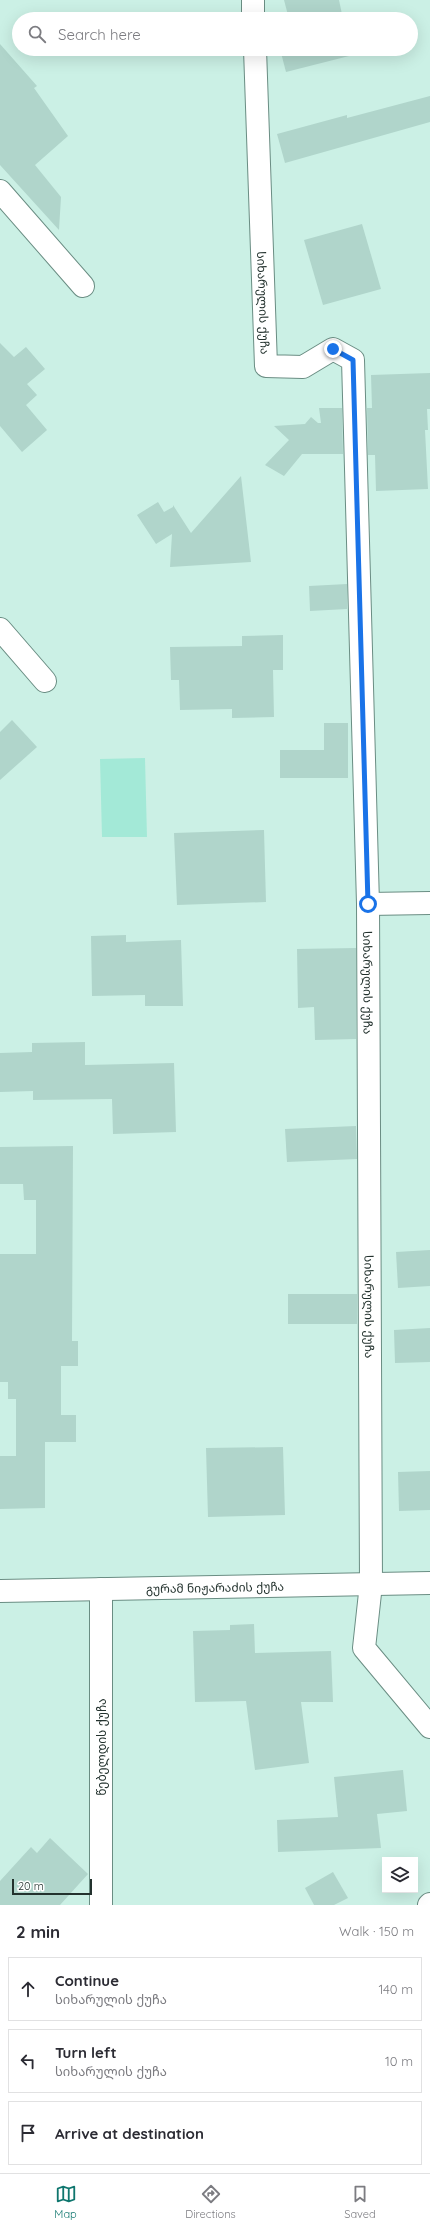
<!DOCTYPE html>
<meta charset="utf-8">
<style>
:root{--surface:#fff;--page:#f7f7f7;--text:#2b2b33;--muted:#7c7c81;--line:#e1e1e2;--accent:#0f766e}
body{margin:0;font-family:Quicksand,"Noto Sans Georgian",sans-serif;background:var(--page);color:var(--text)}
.controls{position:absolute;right:12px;bottom:12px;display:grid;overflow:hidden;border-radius:0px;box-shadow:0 4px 16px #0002}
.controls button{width:36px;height:36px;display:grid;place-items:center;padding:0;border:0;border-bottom:1px solid var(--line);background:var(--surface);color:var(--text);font:20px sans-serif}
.scale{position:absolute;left:12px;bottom:10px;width:80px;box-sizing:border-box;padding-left:4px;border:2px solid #23322e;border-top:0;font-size:11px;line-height:14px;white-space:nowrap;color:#23322e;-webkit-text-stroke:3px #fff;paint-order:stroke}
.stop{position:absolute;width:12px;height:12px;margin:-9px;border:3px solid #1a73e8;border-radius:50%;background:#fff}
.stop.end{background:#1a73e8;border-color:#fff;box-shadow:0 1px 4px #0008}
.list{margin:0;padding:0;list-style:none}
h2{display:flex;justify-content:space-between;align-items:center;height:52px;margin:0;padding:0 16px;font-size:17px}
h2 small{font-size:13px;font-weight:400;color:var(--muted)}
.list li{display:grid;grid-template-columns:26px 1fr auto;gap:12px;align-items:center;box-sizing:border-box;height:64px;margin:0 8px 8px;padding:0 8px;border:1px solid var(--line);border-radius:0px}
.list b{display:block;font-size:15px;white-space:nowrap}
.list p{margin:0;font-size:13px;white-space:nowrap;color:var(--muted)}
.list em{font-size:13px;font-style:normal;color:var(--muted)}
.icon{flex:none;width:22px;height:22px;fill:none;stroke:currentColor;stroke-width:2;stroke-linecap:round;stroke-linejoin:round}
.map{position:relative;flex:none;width:430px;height:1905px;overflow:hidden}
.search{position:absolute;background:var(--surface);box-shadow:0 4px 16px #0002;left:12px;right:12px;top:12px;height:44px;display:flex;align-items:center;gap:10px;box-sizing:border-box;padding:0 14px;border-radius:22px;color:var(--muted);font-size:15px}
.sheet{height:268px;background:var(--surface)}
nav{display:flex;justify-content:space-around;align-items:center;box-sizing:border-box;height:56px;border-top:1px solid var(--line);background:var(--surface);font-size:11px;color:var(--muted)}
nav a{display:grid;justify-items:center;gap:2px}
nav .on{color:var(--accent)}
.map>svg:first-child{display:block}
.green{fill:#a3e9d7}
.building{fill:#b0d5cb}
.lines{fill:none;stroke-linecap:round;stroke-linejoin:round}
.street-casing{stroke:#6a8d83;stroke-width:24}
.secondary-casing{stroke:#6a8d83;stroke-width:24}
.street{stroke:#fff;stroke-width:22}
.secondary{stroke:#fff;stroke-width:22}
.route{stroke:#1a73e8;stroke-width:5}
.labels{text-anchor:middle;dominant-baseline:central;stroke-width:3;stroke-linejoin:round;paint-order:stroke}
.street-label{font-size:12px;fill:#23322e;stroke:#fff}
</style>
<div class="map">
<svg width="430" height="1905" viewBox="0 0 430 1905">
<rect width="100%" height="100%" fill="#cbf0e5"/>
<!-- green -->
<path class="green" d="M 145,758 L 147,837 L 102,837 L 100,759 Z"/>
<!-- building -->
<g class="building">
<path d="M 284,0 L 339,0 L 343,19 L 289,19 Z"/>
<path d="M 0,44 L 37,86 L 34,88 L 68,136 L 35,165 L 61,197 L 59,230 L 0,165 Z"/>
<path d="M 280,49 L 351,49 L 353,55 L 286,72 Z"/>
<path d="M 430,96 L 430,122 L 285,163 L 277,134 L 347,115 L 347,118 Z"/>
<path d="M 362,224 L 381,289 L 323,305 L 304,240 Z"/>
<path d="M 0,343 L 14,357 L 26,347 L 45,369 L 27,384 L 37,395 L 26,405 L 47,430 L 22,452 L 0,426 Z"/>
<path d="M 430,373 L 430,409 L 427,409 L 428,430 L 425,430 L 428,489 L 376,491 L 375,455 L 368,455 L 367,408 L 372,408 L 371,375 Z"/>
<path d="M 319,408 L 342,408 L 343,454 L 302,454 L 284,476 L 265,465 L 289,440 L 274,426 L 305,424 L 311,417 L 318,423 L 321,423 Z"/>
<path d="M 241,476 L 251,562 L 170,567 L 172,534 L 156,544 L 137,515 L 158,502 L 164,512 L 173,507 L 173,505 L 191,533 Z"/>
<path d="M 347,584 L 347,609 L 310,611 L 309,586 Z"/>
<path d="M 283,635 L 283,670 L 273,670 L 274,717 L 232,718 L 232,709 L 180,710 L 179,680 L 171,680 L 170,647 L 242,646 L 242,636 Z"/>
<path d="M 12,720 L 37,747 L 0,780 L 0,732 Z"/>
<path d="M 324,723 L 348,723 L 348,778 L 280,778 L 280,750 L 324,750 Z"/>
<path d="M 264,830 L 266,902 L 177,905 L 174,833 Z"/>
<path d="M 126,935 L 126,942 L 181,940 L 183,1006 L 145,1006 L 145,995 L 92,996 L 91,936 Z"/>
<path d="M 356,948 L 356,1039 L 315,1040 L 314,1007 L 298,1008 L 297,949 Z"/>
<path d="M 85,1042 L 85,1065 L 174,1063 L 176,1132 L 113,1134 L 112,1099 L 33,1100 L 33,1091 L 0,1092 L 0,1053 L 32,1052 L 32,1043 Z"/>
<path d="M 356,1126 L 357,1159 L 287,1162 L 285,1129 Z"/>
<path d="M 73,1146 L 72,1341 L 78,1341 L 78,1366 L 61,1366 L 61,1415 L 76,1415 L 76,1442 L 45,1442 L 45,1508 L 0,1509 L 0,1456 L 16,1456 L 16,1399 L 8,1399 L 8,1382 L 0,1382 L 0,1254 L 36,1254 L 36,1200 L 24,1200 L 23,1184 L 0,1184 L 0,1147 Z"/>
<path d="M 430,1250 L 430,1286 L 398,1288 L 396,1252 Z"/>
<rect x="288" y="1294" width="69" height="30"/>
<path d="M 430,1328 L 430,1362 L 395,1363 L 394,1330 Z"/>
<path d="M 283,1447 L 285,1515 L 208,1517 L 206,1448 Z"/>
<path d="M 430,1471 L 430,1510 L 399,1511 L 398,1472 Z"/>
<path d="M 254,1624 L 255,1653 L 331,1651 L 333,1702 L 301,1702 L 309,1763 L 255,1770 L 246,1701 L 195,1702 L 193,1631 L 230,1630 L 230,1625 Z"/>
<path d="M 403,1770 L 407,1811 L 377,1814 L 381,1848 L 278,1852 L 277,1820 L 338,1817 L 334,1777 Z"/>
<path d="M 50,1838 L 88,1874 L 60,1905 L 0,1905 L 0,1881 L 31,1847 L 37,1853 Z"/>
<path d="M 333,1872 L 348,1898 L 334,1905 L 314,1905 L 305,1888 Z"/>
</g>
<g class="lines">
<defs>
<g id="street">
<path d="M 253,0 L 253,19"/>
<path id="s1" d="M 255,49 L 266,366 L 303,367 L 333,349 L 353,360 L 368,904 L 371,1584 L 364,1648 L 430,1727"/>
<path d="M 0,191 L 83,286"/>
<path d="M 0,629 L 45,681"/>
<path d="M 368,904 L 430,903"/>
<path d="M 101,1589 L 101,1905"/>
<path d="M 429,1905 L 430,1904"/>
</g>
<g id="secondary">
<path id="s2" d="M 0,1591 L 430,1583"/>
</g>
</defs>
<!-- street casing -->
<use href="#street" class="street-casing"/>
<!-- secondary casing -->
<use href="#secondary" class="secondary-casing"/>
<!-- street -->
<use href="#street" class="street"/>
<!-- secondary -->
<use href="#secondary" class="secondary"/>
</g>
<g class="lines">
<!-- route -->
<path class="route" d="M 333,349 L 353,360 L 368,904"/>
</g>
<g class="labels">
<!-- street labels -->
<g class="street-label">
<text stroke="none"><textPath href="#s1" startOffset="254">სიხარულის ქუჩა</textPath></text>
<text stroke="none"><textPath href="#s1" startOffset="1035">სიხარულის ქუჩა</textPath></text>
<text stroke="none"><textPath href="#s1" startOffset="1359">სიხარულის ქუჩა</textPath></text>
<text stroke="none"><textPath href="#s2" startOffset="215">გურამ ნიჟარაძის ქუჩა</textPath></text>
<text transform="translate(101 1747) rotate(-90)">წებელდის ქუჩა</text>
</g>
</g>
</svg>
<div class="controls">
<button><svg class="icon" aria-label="layers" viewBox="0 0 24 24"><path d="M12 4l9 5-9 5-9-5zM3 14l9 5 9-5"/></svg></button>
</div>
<div class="scale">20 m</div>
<div class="stop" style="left:368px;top:904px"></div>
<div class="stop end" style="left:333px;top:349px"></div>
<div class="search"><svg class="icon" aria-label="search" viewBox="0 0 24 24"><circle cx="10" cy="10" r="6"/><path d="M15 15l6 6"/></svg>Search here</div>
</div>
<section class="sheet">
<h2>2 min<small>Walk · 150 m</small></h2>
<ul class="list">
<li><svg class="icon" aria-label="ahead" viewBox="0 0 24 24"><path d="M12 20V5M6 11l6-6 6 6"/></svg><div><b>Continue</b><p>სიხარულის ქუჩა</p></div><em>140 m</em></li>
<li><svg class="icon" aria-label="left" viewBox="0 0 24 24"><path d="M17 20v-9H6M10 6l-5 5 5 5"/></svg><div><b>Turn left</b><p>სიხარულის ქუჩა</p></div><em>10 m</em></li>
<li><svg class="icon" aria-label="arrive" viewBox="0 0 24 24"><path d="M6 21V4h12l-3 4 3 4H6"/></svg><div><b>Arrive at destination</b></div></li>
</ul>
</section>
<nav>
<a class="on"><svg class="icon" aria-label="map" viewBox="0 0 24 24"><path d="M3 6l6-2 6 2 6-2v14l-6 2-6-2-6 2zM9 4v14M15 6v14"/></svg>Map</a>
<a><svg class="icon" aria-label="directions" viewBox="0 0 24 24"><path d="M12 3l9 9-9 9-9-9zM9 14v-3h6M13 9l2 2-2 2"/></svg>Directions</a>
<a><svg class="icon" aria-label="saved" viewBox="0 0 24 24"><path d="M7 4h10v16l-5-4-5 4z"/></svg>Saved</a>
</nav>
